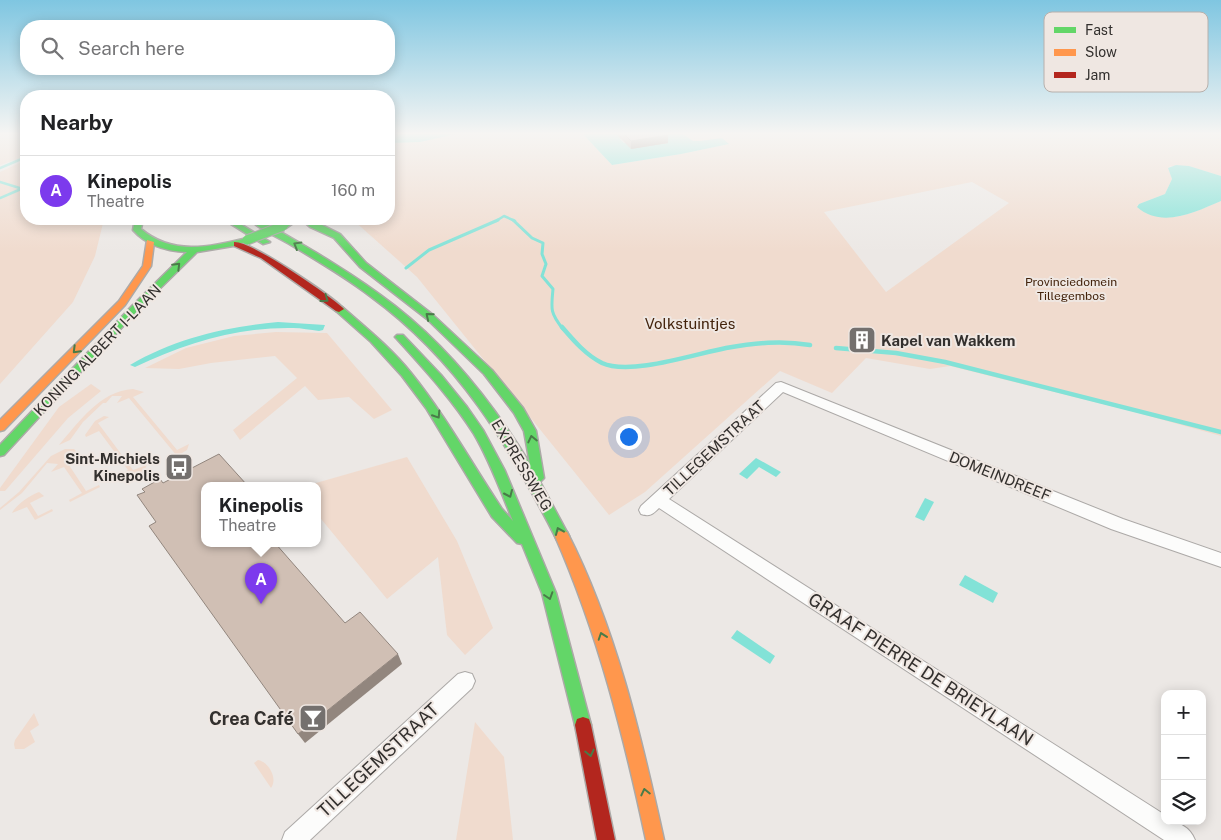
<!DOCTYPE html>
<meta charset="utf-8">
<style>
:root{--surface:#fff;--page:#f2f2f2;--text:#202124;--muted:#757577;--line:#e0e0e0;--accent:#7c3aed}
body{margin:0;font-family:"Public Sans",sans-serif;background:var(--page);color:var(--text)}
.controls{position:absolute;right:15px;bottom:15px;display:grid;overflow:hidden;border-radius:10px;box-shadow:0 2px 12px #0003}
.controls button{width:45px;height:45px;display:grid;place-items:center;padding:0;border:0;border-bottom:1px solid var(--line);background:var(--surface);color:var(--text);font:25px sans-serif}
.you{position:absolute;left:628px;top:436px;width:18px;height:18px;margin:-12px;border:4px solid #fff;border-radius:50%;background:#1a73e8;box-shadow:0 0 0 8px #1a73e833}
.badge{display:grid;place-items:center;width:32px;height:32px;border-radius:50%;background:var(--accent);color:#fff;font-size:16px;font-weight:700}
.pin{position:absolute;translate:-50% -41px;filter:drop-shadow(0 1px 2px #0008)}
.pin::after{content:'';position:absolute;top:26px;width:18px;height:15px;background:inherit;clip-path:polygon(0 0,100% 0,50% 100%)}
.popup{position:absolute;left:201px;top:482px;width:120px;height:65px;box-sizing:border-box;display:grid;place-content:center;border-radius:10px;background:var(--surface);filter:drop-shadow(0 1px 4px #0005);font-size:16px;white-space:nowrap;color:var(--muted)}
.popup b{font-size:19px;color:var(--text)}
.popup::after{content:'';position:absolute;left:50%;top:100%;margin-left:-10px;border:10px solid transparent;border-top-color:var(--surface)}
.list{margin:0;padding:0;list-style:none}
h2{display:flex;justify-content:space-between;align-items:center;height:65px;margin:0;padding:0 20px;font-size:21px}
h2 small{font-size:16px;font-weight:400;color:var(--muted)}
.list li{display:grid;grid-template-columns:32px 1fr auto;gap:15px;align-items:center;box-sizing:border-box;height:70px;padding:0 20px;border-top:1px solid var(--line)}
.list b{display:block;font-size:19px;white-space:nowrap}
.list p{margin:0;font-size:16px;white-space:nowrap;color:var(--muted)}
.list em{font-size:16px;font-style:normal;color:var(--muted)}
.icon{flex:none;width:28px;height:28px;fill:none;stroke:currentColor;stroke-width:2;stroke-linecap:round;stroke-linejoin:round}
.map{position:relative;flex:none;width:1221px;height:840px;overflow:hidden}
.search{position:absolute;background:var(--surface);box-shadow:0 2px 12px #0003;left:20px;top:20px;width:375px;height:55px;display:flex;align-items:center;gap:12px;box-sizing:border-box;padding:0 18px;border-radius:20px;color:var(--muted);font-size:19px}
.panel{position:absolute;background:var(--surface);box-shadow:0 2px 12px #0003;left:20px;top:90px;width:375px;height:135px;border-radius:20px}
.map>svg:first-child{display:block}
.green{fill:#f0dbce;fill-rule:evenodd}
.water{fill:#82e2d7}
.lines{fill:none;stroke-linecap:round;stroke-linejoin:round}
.stream-far2{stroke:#82e2d7;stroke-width:2.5}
.stream-far1{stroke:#82e2d7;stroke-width:3}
.stream{stroke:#82e2d7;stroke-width:4.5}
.street-casing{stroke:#aca9a7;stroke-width:2}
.fast-casing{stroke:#aca9a7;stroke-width:3}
.slow-casing{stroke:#aca9a7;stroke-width:3}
.jam-casing{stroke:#aca9a7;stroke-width:3}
.street{fill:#fcfcfb;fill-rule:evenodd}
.fast{fill:#63d668;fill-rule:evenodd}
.slow{fill:#ff974d;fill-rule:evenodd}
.jam{fill:#b3261e;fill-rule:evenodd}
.fast-bridge-casing{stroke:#aca9a7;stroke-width:11;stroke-linecap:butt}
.fast-bridge{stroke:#63d668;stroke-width:9}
.wall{fill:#b3a49b}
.shaded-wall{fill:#92867e}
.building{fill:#d0bfb4;stroke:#92867e}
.oneway{stroke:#497b48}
.labels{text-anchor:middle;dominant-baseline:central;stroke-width:4;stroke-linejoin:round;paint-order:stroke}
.far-park-label{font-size:12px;fill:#43230c;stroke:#efe7e2}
.park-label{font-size:15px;fill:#43230c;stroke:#efe7e2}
.poi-label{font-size:15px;font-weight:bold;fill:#33302e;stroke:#efe7e2;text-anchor:start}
.street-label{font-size:15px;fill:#33302e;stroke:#efe7e2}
.near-street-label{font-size:18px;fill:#33302e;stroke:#efe7e2}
.near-poi-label{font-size:18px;font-weight:bold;fill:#33302e;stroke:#efe7e2;text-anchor:end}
.key{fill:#efe7e2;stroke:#b7b0ac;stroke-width:1}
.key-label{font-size:14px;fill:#33302e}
</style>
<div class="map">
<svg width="1221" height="840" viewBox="0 0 1221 840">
<rect width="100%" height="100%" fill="#ece8e5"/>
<!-- green -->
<g class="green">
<path d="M 0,134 L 26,134 L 26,156 L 0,165 Z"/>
<path d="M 456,134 L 583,134 L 612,165 L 681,154 L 729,144 L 693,141 L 683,134 L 1221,134 L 1221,176 L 1189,166 L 1170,166 L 1168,168 L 1172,179 L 1165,194 L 1139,204 L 1137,206 C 1167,228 1191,213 1221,201 L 1221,436 L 1131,411 L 950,366 L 930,369 L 866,358 L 832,393 L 780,371 L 645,492 L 609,515 L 417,277 L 352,219 L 389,219 L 389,143 L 420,142 ZM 972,182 L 1009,203 L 886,292 L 824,212 Z"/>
<path d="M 26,160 L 26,219 L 104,219 L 95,256 L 73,302 L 0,384 L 0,172 Z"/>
<path d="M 276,332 L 327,333 L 392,410 L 374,419 L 349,397 L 318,400 L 305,386 L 240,440 L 233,430 L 297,378 L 275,356 L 211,363 L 179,369 L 145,368 L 186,348 L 234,336 Z"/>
<path d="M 91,384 L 101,391 L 68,418 L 5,491 L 0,491 L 0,488 L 59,407 Z"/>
<path d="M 133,389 L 144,392 L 133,397 L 177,450 L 189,444 L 187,450 L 177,456 L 129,398 L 117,403 L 122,396 L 112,396 L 106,403 L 103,403 L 83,422 L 70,440 L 59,445 C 79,422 100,391 133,389 Z"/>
<path d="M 104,416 L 109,417 L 98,423 L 133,470 L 147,465 C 143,475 129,481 119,480 L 116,477 L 128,470 L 99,431 L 86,437 L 85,435 L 95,421 Z"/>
<path d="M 65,449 L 74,449 L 77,452 L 65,459 L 86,491 L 99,485 L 100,487 L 70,502 L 69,500 L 82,493 L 64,467 L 51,472 L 58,464 L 47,463 L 22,493 L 0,510 L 0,508 L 19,492 L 51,456 Z"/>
<path d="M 407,457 L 457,541 L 493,628 L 465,655 L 447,635 L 438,557 L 387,599 L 317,514 L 317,485 L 309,485 Z"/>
<path d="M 39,492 L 44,496 L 30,503 L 38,516 L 52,509 L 53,511 L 35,520 L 27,507 L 12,513 C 16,505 30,495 39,492 Z"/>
<path d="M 34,713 L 39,725 L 30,731 L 35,742 L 24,749 L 15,749 L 14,744 L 15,740 Z"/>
<path d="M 475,722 L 504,757 L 513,840 L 456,840 Z"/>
<path d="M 258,760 C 269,762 278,779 271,788 L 254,763 Z"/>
</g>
<!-- water -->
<g class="water">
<path d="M 389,134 L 456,134 L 420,142 L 389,143 Z"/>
<path d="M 583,134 L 616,134 L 622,138 L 620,139 L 624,143 L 662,144 L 667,143 L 656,134 L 683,134 L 693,141 L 700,141 L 722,138 L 729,144 L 681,154 L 612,165 Z"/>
<path d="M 1176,165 L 1189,166 L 1221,176 L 1221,201 C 1195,212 1162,229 1137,207 L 1139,204 L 1165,194 L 1172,179 L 1168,168 Z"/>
<path d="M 278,322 L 325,325 L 323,330 L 319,331 C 310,330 302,328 293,328 C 236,327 186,343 135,367 L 130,365 C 176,338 226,327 278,322 Z"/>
<path d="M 756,458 L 781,472 L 776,477 L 759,467 L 747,479 L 739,474 Z"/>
<path d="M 925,498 L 934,502 L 924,521 L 915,517 Z"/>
<path d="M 965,575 L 998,593 L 993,603 L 959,585 Z"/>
<path d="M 737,630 L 775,656 L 770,664 L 731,638 Z"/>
</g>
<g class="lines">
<!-- stream-far2 -->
<g class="stream-far2">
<path d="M 0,168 L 26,157"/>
<path d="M 0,182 L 26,190"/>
<path d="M 0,198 L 21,189"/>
<path d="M 496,221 L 504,216 L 515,221"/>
</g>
<!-- stream-far1 -->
<g class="stream-far1">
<path d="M 513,220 L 532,238 L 543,243 L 542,254 L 546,264 L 542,276 L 553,289 C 551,309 550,313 563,329"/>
<path d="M 406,268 L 429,250 L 498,220"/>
</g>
<!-- stream -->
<g class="stream">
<path d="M 562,327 C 574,341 586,355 602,363 C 630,376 695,354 726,348 C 755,343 781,340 810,345"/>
<path d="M 836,348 L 896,353 L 945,362 L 1221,432"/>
</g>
<defs>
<g id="street">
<path d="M 781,382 L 1123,519 L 1221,553 L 1221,567 L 1111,529 L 783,392 L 669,499 L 1165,815 L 1165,821 C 1178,821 1190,827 1195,840 L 1164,840 L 659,508 C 653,514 650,517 641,514 L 639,510 L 641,506 L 776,383 Z"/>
<path d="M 465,672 L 472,674 L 475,681 L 472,688 L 310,840 L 282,840 L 285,832 L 458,674 Z"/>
</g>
<g id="fast">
<path d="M 135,219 L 143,219 L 141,229 C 173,256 209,247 247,238 L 251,240 L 233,246 L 197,252 L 138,310 L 4,455 L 0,456 L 0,445 L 132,306 L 187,252 C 167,251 147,246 133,230 Z"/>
<path d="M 223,219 L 232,219 L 270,242 L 263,244 Z"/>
<path d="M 249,219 L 258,219 C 305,246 353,273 395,306 C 450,349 494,405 530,464 L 524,431 L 514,413 L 484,374 L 427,319 L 360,267 L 334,238 L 310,227 L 301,219 L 310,219 L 340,234 L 366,263 L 433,315 L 492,370 L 523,408 L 536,431 L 544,478 L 540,482 L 569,536 L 567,540 L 562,541 L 557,540 C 508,444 459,361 370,296 C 345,277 318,261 291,245 C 278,237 260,230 249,219 Z"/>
<path d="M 290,219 L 299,219 L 286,228 L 280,228 L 280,224 Z"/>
<path d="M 339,306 L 342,307 C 366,328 391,348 411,373 C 445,415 472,464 502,509 L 513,521 C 501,492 490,461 474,434 C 452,399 424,369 397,339 L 395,337 L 397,335 L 403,335 L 441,375 L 467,407 L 483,430 L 505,471 L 556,593 L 591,725 L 589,731 L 583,733 L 577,731 L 575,725 L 542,593 L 522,544 L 517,543 L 492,517 L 426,408 L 402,376 L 371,342 L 336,311 L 334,309 Z"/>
</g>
<g id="slow">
<path d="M 147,240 L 154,242 L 151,266 L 125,305 L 4,430 L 0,431 L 0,420 L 119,301 L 143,266 Z"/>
<path d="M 562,531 L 567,532 C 616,628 641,736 664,840 L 646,840 C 624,736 598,634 555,536 L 557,532 Z"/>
</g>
<g id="jam">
<path d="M 234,242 C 250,240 331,296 344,309 L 339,312 L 336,311 L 261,258 L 234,246 Z"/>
<path d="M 583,717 L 589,719 L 591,725 L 615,840 L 597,840 L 575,725 L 577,719 Z"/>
</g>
</defs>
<!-- street casing -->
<use href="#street" class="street-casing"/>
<!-- fast casing -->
<use href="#fast" class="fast-casing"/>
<!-- slow casing -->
<use href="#slow" class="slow-casing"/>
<!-- jam casing -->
<use href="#jam" class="jam-casing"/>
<!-- street -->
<use href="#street" class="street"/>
<!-- fast -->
<use href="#fast" class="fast"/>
<!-- slow -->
<use href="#slow" class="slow"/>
<!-- jam -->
<use href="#jam" class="jam"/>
<defs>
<path id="fast-bridge" d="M 247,240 L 283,226"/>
</defs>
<!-- fast-bridge casing -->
<use href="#fast-bridge" class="fast-bridge-casing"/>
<!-- fast-bridge -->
<use href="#fast-bridge" class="fast-bridge"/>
</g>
<!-- wall -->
<path class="wall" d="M 616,134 L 668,134 L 668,143 L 631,149 Z"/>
<!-- shaded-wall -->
<g class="shaded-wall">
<path d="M 668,135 L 668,143 L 631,149 L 631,141 Z"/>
<path d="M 398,654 L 402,664 L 305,743 L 298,734 Z"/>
</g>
<!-- building -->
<g class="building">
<path d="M 624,134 L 668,134 L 668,135 L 631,141 Z"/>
<path d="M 219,454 L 247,485 L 205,485 L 205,543 L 275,543 L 345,623 L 360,612 L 398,654 L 298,734 L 149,526 L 156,522 L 137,495 L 145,492 L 142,489 L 160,479 L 163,483 Z"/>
</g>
<!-- one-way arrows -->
<defs><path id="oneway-chevron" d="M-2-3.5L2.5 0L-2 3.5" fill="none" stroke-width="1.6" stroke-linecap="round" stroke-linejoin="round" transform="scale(1.25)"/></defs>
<g class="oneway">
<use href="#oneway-chevron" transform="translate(297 245) rotate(-149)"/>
<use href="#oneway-chevron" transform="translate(177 266) rotate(-45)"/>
<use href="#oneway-chevron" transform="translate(325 299) rotate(36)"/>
<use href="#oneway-chevron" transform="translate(429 316) rotate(-141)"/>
<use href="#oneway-chevron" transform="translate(76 350) rotate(135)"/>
<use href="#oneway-chevron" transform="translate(437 415) rotate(57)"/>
<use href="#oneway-chevron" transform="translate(532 439) rotate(-103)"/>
<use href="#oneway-chevron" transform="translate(509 494) rotate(66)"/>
<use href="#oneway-chevron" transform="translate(559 531) rotate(-113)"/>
<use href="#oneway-chevron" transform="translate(549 596) rotate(72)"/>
<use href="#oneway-chevron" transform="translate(602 636) rotate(-109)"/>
<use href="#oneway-chevron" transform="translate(590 753) rotate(77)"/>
<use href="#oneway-chevron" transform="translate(645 792) rotate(-103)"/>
</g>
<!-- sky -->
<linearGradient id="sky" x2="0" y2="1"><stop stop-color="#7fc6e1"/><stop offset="0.53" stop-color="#f6f5f3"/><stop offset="1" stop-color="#f6f5f3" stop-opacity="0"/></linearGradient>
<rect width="1221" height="252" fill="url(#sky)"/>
<!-- icons -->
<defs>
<symbol id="building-square" viewBox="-11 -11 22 22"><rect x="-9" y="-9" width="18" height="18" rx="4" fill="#74706e" stroke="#efe7e2"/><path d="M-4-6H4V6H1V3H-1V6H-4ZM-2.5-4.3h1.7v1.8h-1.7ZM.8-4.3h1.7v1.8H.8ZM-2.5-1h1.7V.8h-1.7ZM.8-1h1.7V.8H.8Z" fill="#fff"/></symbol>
<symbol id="bus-square" viewBox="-11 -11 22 22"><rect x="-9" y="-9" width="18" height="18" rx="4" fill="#74706e" stroke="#efe7e2"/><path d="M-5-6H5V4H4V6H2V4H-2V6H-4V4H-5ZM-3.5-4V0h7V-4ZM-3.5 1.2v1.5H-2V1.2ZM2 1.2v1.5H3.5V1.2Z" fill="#fff"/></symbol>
<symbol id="bar-square" viewBox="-11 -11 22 22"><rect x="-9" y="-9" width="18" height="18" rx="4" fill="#74706e" stroke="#efe7e2"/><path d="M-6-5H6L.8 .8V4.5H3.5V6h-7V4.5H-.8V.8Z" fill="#fff"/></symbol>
</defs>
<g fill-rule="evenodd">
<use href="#building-square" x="846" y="324" width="32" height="32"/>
<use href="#bus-square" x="163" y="451" width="32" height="32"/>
<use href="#bar-square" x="297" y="702" width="32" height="32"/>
</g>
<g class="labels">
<!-- far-park labels -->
<g class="far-park-label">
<text x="1071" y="282">Provinciedomein<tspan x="1071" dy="14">Tillegembos</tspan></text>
</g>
<!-- park labels -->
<g class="park-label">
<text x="690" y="323">Volkstuintjes</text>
</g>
<!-- poi labels -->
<g class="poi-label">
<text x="881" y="340">Kapel van Wakkem</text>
<text x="160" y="458" text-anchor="end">Sint-Michiels<tspan x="160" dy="17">Kinepolis</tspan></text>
</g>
<!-- street labels -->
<g class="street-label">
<text transform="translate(97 350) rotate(-46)">KONING ALBERT I-LAAN</text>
<text transform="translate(714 448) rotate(-43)">TILLEGEMSTRAAT</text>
<text transform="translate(522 465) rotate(59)">EXPRESSWEG</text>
<text transform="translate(1000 476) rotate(22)">DOMEINDREEF</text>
</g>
<!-- near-street labels -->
<g class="near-street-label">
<text transform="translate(921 669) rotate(33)">GRAAF PIERRE DE BRIEYLAAN</text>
<text transform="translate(378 760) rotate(-43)">TILLEGEMSTRAAT</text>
</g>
<!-- near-poi labels -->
<g class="near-poi-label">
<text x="294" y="718">Crea Café</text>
</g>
</g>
<!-- legend -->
<rect x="1044" y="12" width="164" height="80" rx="8" class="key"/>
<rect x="1054" y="27" width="22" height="6" fill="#63d668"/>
<rect x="1054" y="49" width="22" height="7" fill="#ff974d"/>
<rect x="1054" y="72" width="22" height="6" fill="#b3261e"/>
<g class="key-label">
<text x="1085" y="35">Fast</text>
<text x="1085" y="57">Slow</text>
<text x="1085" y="80">Jam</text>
</g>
</svg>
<div class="controls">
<button>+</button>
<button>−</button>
<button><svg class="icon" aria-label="layers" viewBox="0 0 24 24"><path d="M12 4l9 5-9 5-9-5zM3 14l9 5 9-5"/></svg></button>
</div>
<div class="you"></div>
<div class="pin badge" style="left:261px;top:604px">A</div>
<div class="popup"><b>Kinepolis</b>Theatre</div>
<div class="search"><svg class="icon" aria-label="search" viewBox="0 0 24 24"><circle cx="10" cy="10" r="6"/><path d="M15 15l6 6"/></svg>Search here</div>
<section class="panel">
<h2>Nearby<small></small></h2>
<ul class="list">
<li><span class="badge">A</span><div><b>Kinepolis</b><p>Theatre</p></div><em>160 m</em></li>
</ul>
</section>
</div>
